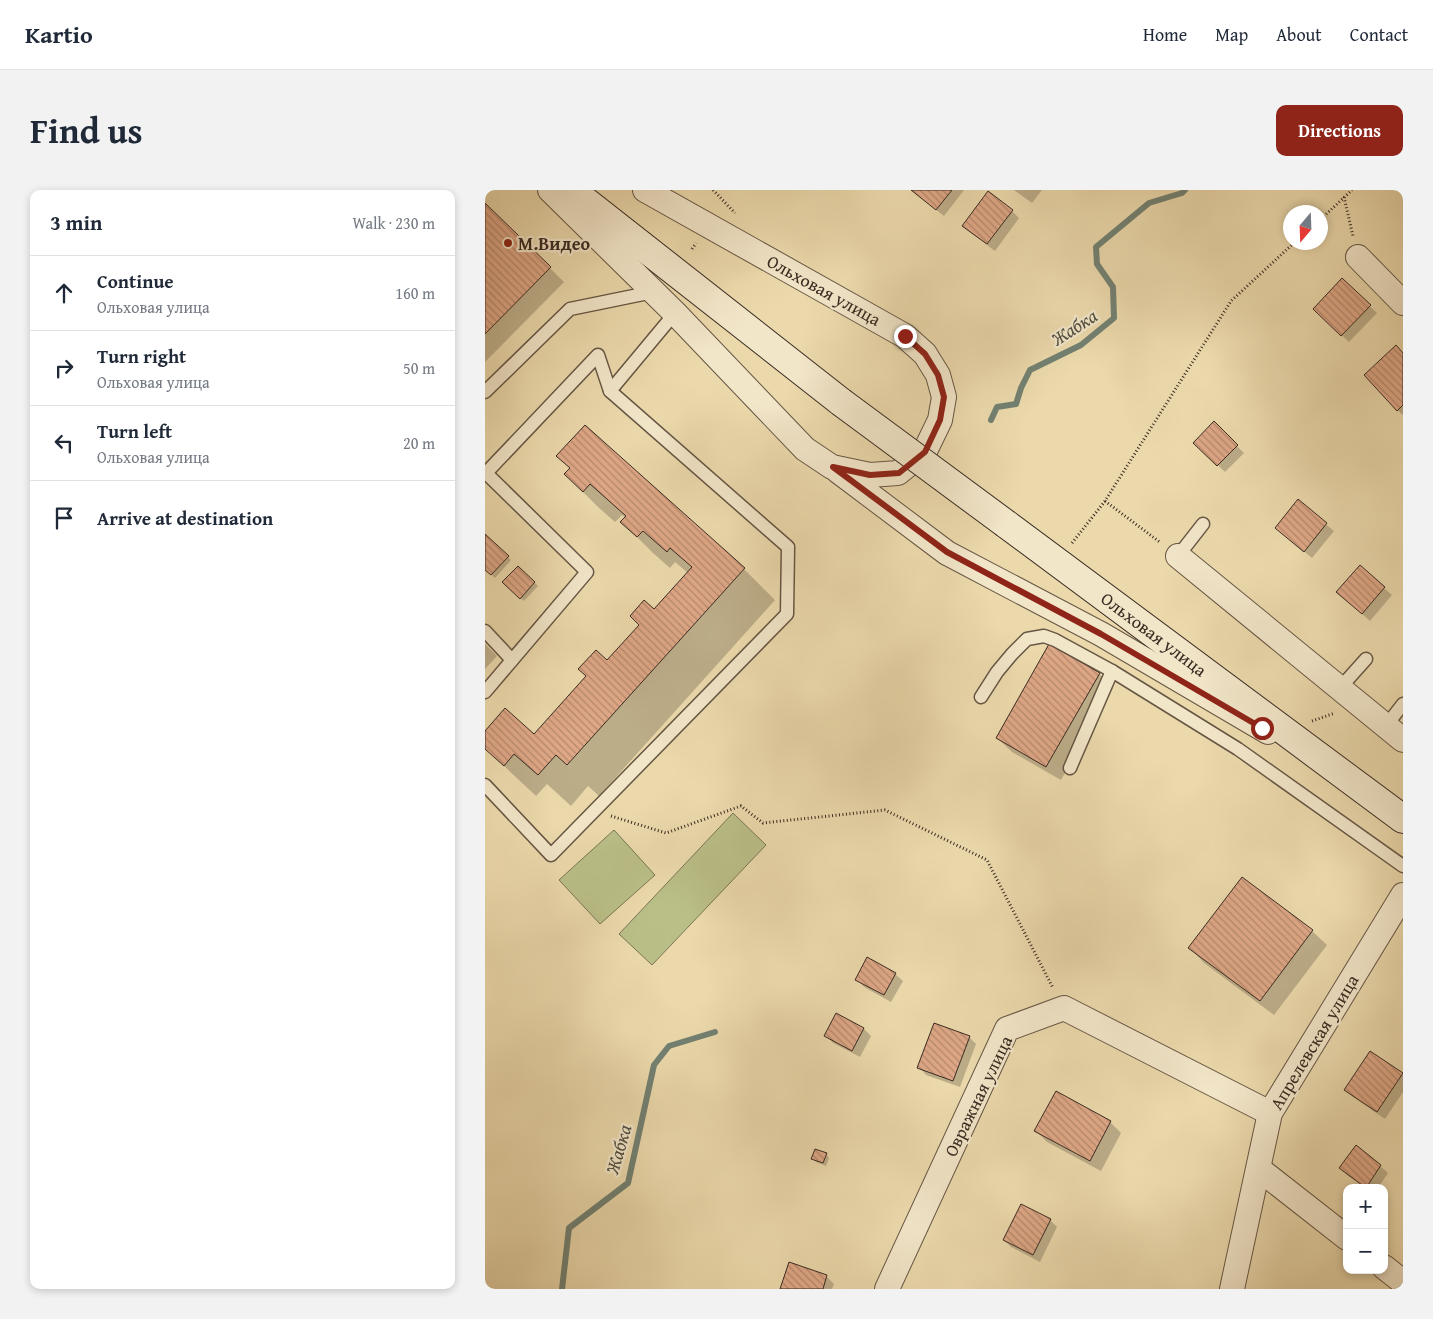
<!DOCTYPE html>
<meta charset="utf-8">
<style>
:root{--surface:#fff;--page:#f2f2f3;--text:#1f2937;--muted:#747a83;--line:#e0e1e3;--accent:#8f2418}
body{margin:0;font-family:"Gentium Book Plus",serif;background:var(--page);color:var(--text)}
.controls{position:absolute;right:15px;bottom:15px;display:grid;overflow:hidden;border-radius:10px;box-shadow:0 2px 8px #0003}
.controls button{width:45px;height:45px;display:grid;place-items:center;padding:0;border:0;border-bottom:1px solid var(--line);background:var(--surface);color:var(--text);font:25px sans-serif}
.compass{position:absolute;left:798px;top:15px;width:45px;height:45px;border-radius:50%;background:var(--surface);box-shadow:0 2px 8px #0003;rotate:199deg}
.stop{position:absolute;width:15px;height:15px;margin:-11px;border:4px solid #8f2418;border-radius:50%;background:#fff}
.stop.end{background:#8f2418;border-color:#fff;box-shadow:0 1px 5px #0008}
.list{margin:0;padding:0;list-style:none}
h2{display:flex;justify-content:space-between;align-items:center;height:65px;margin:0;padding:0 20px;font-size:21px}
h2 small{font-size:16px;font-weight:400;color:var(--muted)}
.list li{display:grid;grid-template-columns:32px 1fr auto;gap:15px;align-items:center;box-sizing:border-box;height:75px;padding:0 20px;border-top:1px solid var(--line)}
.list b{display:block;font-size:19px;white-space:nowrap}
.list p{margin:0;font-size:16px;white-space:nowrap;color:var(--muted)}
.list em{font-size:16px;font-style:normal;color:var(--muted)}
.icon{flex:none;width:28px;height:28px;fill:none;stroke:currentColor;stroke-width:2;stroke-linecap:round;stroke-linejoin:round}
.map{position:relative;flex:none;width:918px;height:1099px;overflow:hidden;border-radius:10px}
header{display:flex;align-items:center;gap:30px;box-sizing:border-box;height:70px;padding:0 25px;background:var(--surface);border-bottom:1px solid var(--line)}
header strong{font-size:24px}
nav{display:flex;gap:28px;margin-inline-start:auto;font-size:18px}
.intro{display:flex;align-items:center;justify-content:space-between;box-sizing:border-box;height:120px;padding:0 30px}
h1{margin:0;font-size:35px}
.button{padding:12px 22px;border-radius:10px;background:var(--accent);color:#fff;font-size:18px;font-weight:700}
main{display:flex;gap:30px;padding:0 30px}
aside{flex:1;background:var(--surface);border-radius:10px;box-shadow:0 2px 8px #0003}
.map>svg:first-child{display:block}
.pitch{fill:#babf88;stroke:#7a7555}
.shadow{fill:#0003}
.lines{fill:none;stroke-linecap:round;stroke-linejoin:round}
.stream{stroke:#728172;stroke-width:6}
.building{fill:url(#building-back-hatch);stroke:#392b22}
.lane-casing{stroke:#665644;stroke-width:15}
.street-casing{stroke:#665644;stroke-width:26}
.secondary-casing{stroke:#392b22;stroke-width:30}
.path{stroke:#392b22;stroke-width:3;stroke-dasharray:1 2.5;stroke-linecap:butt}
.lane{stroke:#f2e6c9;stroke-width:12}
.street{stroke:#f2e6c9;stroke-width:24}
.secondary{stroke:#f2e6c9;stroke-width:28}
.secondary-bridge-casing{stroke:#392b22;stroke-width:30;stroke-linecap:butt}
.secondary-bridge{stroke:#f2e6c9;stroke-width:28}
.route{stroke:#8f2418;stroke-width:6}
.poi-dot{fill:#8f2418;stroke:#f2e6c9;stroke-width:2}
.labels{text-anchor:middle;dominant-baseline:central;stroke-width:4.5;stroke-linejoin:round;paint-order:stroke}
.poi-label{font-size:18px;font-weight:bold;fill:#392b22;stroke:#f2e6c9;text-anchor:start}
.street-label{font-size:18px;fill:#392b22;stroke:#f2e6c9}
.water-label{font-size:19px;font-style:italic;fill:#514f44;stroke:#f2e6c9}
</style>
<header>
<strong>Kartio</strong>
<nav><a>Home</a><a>Map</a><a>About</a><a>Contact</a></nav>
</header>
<div class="intro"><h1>Find us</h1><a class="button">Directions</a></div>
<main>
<aside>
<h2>3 min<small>Walk · 230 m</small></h2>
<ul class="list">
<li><svg class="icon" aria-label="ahead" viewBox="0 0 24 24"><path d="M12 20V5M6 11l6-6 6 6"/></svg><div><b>Continue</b><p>Ольховая улица</p></div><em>160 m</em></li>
<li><svg class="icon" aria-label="right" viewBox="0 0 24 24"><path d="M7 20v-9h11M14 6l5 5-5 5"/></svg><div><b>Turn right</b><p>Ольховая улица</p></div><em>50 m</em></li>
<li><svg class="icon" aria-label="left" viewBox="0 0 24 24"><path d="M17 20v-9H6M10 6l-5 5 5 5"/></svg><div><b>Turn left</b><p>Ольховая улица</p></div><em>20 m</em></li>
<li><svg class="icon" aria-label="arrive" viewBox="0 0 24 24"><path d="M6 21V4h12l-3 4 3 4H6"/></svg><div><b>Arrive at destination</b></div></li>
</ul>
</aside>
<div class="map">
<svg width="918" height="1099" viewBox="0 0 918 1099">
<defs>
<pattern id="building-back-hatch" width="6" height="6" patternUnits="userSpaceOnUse" patternTransform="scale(1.25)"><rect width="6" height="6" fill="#dea786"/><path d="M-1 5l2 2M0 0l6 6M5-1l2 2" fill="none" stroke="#b5886d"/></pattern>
</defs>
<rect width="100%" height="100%" fill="#ebd9ac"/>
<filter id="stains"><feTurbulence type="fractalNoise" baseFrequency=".004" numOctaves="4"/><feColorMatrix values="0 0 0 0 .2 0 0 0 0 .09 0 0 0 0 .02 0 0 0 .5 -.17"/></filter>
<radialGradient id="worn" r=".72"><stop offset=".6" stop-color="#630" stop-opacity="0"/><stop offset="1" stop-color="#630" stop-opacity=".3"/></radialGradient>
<!-- pitch -->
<g class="pitch">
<path d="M 248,623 L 281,655 L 167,775 L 134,744 Z"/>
<path d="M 129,640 L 170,685 L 115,734 L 74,690 Z"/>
</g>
<!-- shadow -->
<g class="shadow">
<path d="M 426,0 L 479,0 L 459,26 Z"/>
<path d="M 529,0 L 557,0 L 547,13 Z"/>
<path d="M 0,14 L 79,92 L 0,172 Z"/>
<path d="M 527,21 L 534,28 L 510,61 L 486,43 L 479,36 Z"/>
<path d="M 857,90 L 892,123 L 864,152 L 829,119 Z"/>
<path d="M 911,157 L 918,164 L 918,225 L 912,220 Z"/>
<path d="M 729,233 L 759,263 L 740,282 L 710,253 Z"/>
<path d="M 86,278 L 259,379 L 290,410 L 114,606 L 103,596 L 86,616 L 62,594 L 51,606 L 0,558 L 0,543 L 49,546 L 122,472 L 203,383 L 190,372 L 185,378 L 168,363 L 137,332 L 141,328 L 137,325 L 130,332 L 112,316 L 80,284 Z"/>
<path d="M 813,311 L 849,341 L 827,368 L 799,345 Z"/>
<path d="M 0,346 L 26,370 L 10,388 L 0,378 Z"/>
<path d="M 33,377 L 53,396 L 39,411 L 19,392 Z"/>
<path d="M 875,377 L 907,405 L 885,431 L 860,409 Z"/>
<path d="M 0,454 L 12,466 L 0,479 Z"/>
<path d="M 614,484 L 628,498 L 576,590 L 527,562 L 512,548 Z"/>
<path d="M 827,741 L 842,755 L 789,825 L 719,773 L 705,758 Z"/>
<path d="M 410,784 L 418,791 L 406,812 L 379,797 L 372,789 Z"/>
<path d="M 352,825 L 379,839 L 386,846 L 375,867 L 348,853 L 341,845 Z"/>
<path d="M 484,847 L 491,854 L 475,897 L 441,885 L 434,877 Z"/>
<path d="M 886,863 L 918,885 L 918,902 L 900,929 L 868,907 L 860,900 Z"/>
<path d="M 625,932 L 636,943 L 616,981 L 562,952 L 551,941 Z"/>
<path d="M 341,964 L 344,968 L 341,976 L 331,972 L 328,969 Z"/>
<path d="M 895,976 L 903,983 L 893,998 L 881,998 L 862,985 L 855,978 Z"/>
<path d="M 565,1030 L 572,1037 L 555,1072 L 526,1057 L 519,1050 Z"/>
<path d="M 305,1074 L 342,1087 L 349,1094 L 347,1099 L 297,1099 Z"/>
</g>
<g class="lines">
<!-- stream -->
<g class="stream">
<path d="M 506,230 L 512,217 L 531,214 L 536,198 L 545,180 L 596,155 L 629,128 L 628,97 L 612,74 L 611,57 L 664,13 L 697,3 L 700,0"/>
<path d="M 77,1099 L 84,1038 L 143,993 L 169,875 L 184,856 L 230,842"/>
</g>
</g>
<!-- building -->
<g class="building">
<path d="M 426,0 L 467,0 L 451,20 Z"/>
<path d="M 503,1 L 528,20 L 502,54 L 477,36 Z"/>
<path d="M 0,13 L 66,77 L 0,144 Z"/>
<path d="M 857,88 L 886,115 L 856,146 L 828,119 Z"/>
<path d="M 911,155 L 918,163 L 918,215 L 912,221 L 879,185 Z"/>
<path d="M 729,231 L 753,255 L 732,276 L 708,253 Z"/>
<path d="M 100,235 L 260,378 L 82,575 L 71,565 L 53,585 L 29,564 L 19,576 L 0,559 L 0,541 L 20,518 L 49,544 L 101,486 L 93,479 L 111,460 L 122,470 L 154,435 L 145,426 L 159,410 L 169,419 L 207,377 L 185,358 L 182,362 L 158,341 L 152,347 L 135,332 L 141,326 L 105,294 L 98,302 L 79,284 L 85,278 L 71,266 Z"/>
<path d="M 813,309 L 842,333 L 819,362 L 790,338 Z"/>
<path d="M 0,344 L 24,366 L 6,385 L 0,380 Z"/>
<path d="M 875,375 L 900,397 L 877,424 L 851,402 Z"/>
<path d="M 33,376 L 50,392 L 35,409 L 17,392 Z"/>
<path d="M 564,454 L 615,483 L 561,577 L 511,548 Z"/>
<path d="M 757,687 L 828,740 L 775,811 L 703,758 Z"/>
<path d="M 382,767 L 411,783 L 399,805 L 370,790 Z"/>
<path d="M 351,823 L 379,838 L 367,861 L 339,846 Z"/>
<path d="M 449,833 L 485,846 L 468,891 L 432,878 Z"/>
<path d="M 885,861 L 918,883 L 892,922 L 859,900 Z"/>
<path d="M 571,901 L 626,931 L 605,971 L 549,941 Z"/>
<path d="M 871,955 L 896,975 L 881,998 L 854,978 Z"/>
<path d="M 330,959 L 342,963 L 338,973 L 326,969 Z"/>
<path d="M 536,1014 L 566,1029 L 548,1065 L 518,1050 Z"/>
<path d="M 304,1072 L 342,1085 L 338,1099 L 295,1099 Z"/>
</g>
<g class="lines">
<defs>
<g id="lane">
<path d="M 0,202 L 85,119 L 168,102"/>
<path d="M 0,284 L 113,165 L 125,201"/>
<path d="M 693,366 L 718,334"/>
<path d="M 0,441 L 27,470"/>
<path d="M 855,498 L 881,469"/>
<path d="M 0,502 L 102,382 L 1,283"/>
<path d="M 496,507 L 512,482 L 527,464 L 542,449 L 559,446 L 570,450 L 627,481 L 753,559 L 918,676"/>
<path d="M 901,536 L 918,514"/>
<path d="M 585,578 L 627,481"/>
<path d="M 0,595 L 66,665 L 302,424 L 303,357 L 125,201 L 190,123"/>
</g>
<g id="street">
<path d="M 65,0 L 190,123 L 320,259 L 347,277 L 385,285 L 413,283 L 440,261 L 455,230 L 459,207 L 453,185 L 440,164 L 420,146 L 160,0"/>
<path d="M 873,67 L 918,113"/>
<path d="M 353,281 L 462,363 L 616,444 L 783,542"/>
<path d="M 693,366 L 918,550"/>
<path d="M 774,979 L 862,1048"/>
<path d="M 899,1077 L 918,1092"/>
<path d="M 402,1099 L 522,839 L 579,818 L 785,923"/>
<path d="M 747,1099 L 785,923 L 918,705"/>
</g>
<g id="secondary">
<path d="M 86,0 L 356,212"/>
<path d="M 521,334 L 918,629"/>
</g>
</defs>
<!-- lane casing -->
<use href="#lane" class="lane-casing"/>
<!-- street casing -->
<use href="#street" class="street-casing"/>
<!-- secondary casing -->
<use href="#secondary" class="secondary-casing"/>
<!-- path -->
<g class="path">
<path d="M 228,0 L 250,23"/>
<path d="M 859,7 L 868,46"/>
<path d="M 836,29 L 867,0"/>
<path d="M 207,59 L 211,53"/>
<path d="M 620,311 L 676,353"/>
<path d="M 587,353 L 620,311 L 746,111 L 810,52"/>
<path d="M 827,531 L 850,523"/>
<path d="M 126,626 L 181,643 L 256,616 L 278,633 L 400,620 L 502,670 L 568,798"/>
</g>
<!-- lane -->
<use href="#lane" class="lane"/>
<!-- street -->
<use href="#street" class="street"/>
<!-- secondary -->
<use href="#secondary" class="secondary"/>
<defs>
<path id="secondary-bridge" d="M 356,212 L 521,334"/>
</defs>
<!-- secondary-bridge casing -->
<use href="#secondary-bridge" class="secondary-bridge-casing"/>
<!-- secondary-bridge -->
<use href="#secondary-bridge" class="secondary-bridge"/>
</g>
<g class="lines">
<!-- route -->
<path class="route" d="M 420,146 L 440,164 L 453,185 L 459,207 L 455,230 L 440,262 L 414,283 L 385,285 L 348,277 L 462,362 L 616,444 L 777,538"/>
</g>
<!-- markers -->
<circle class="poi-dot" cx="23" cy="53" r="5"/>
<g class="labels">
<!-- poi labels -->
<g class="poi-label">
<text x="33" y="53">М.Видео</text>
</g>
<!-- street labels -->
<g class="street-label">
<text transform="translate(339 100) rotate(29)">Ольховая улица</text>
<text transform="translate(669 444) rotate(37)">Ольховая улица</text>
<text transform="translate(829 852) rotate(-59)">Апрелевская улица</text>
<text transform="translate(493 906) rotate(-64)">Овражная улица</text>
</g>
<!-- water labels -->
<g class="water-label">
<text transform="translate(589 137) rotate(-33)">Жабка</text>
<text transform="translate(133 959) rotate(-74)">Жабка</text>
</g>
</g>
<rect width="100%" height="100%" filter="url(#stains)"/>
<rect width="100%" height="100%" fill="url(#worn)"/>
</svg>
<div class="controls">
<button>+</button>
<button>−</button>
</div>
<svg class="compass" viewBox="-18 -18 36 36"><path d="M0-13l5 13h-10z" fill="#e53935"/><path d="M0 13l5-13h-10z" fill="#747a83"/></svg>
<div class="stop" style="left:777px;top:538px"></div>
<div class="stop end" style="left:420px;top:146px"></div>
</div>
</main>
